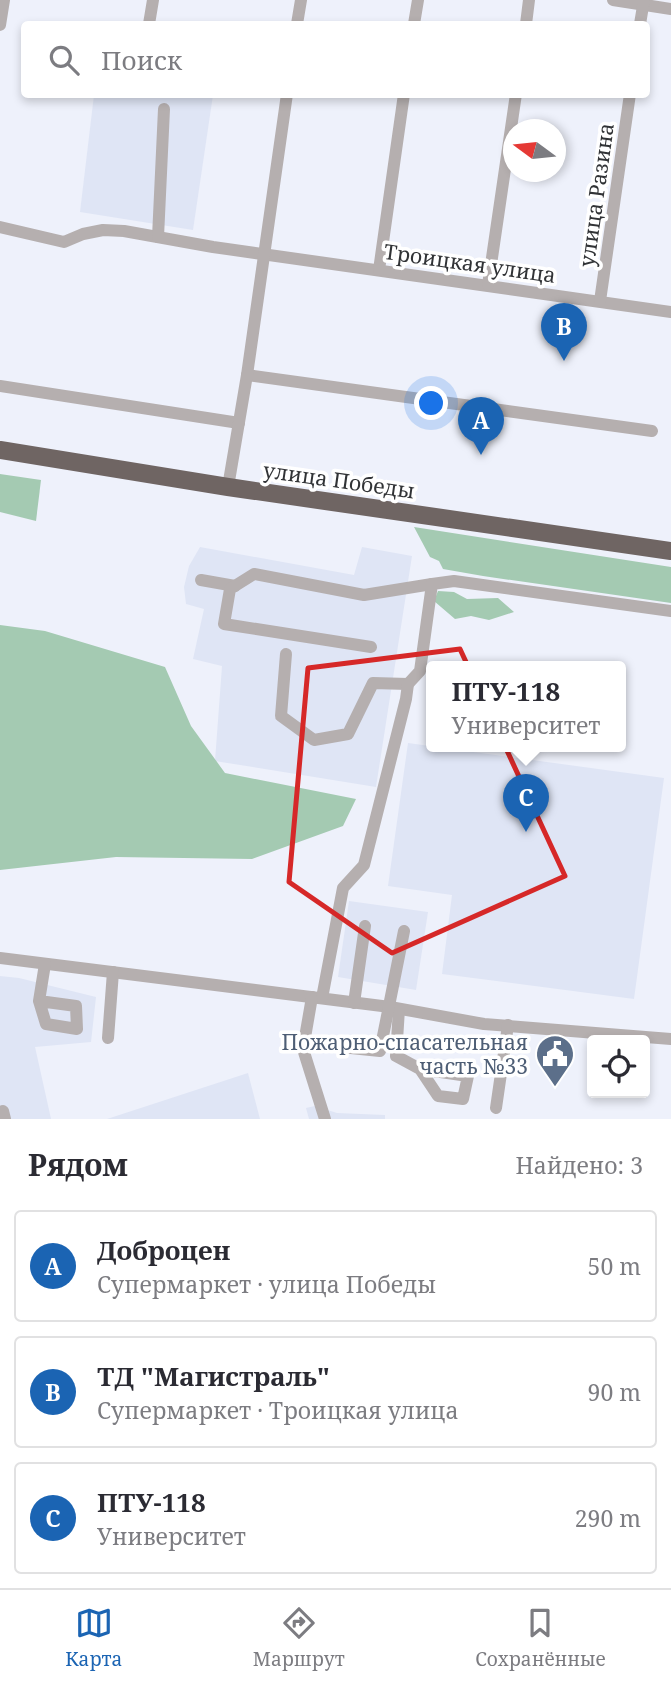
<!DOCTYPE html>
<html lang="ru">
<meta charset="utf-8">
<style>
:root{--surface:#fff;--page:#f2f2f3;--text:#2b2b33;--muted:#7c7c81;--line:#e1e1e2;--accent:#1b64b3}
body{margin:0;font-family:"Noto Serif",serif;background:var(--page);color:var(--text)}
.controls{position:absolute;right:21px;bottom:21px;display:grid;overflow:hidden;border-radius:7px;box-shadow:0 4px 10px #0003}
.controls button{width:63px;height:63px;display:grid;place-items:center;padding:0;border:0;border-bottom:2px solid var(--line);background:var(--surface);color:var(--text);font:35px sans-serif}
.compass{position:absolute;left:503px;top:119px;width:63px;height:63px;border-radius:50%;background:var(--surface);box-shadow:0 4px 10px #0003;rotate:285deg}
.you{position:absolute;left:432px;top:404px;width:24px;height:24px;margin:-18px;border:5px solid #fff;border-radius:50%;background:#1a73e8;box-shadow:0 0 0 10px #1a73e833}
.badge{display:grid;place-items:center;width:46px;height:46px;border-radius:50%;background:var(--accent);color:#fff;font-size:23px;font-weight:700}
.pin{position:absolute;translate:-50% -58px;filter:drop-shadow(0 2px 4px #0008)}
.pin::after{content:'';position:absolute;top:37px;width:24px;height:21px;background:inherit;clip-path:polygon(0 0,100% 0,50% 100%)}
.popup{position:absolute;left:426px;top:661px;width:200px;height:91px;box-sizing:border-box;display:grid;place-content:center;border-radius:7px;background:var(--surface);filter:drop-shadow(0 2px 5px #0005);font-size:23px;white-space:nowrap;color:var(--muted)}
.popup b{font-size:26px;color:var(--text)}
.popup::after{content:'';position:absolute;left:50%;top:100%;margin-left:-14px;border:14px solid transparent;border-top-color:var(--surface)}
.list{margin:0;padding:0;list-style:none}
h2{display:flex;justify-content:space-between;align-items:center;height:91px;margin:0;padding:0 28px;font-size:30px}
h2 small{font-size:23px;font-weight:400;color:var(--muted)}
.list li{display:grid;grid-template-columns:46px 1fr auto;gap:21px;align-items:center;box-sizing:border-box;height:112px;margin:0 14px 14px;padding:0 14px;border:2px solid var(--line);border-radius:7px}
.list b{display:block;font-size:26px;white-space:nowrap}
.list p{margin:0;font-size:23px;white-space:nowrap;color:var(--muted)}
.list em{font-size:23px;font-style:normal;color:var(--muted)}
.icon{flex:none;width:38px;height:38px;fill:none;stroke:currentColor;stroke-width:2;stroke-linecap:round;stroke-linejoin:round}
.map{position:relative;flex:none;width:671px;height:1119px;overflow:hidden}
.search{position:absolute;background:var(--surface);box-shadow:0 4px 10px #0003;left:21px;right:21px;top:21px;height:77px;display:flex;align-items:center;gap:18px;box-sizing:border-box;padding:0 24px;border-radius:7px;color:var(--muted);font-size:26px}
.sheet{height:469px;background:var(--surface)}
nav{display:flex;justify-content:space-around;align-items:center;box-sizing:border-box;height:98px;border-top:2px solid var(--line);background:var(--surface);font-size:19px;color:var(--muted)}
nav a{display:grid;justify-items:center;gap:4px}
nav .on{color:var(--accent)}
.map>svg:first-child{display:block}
.built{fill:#dfe5f5}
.green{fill:#a4cab2}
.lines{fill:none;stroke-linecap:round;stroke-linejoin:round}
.minor{stroke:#b5afaf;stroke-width:12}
.highway{stroke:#6f6563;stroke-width:18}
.marked{fill:none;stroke:#d62828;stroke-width:5;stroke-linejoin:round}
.labels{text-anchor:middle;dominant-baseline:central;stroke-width:7;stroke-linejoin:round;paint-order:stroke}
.street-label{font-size:21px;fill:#313336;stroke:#fff}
.service-label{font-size:21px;fill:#4e5e75;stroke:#fff;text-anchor:end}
</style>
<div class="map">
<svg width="671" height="1119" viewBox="0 0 671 1119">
<rect width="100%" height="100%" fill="#eef1fb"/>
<!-- built -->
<g class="built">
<path d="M 94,95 L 213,95 L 193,230 L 80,212 Z"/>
<path d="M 200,547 L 354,575 L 362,547 L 412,556 L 376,787 L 215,761 L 222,666 L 193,659 L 204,609 L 186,604 L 184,587 L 189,566 Z"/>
<path d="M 408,743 L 664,778 L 634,999 L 442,974 L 452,895 L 388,886 Z"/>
<path d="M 349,901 L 428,912 L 416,990 L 338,977 Z"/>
<path d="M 0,976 L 19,978 L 96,997 L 91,1042 L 35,1047 L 51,1119 L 0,1119 Z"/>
<path d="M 248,1073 L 260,1119 L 107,1119 Z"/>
<path d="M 315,1106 L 337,1113 L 385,1115 L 385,1119 L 309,1119 L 306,1108 Z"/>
</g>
<!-- green -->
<g class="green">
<path d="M 0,474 L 41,480 L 36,521 L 0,512 Z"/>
<path d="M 414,527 L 671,567 L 671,603 L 483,576 L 443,569 L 439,561 L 430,557 Z"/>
<path d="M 438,591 L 454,592 L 467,599 L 498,598 L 514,612 L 489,620 L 471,616 L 455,619 L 434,601 Z"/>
<path d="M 0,625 L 45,631 L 165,667 L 191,726 L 225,773 L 356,799 L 343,826 L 252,859 L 116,857 L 0,870 Z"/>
</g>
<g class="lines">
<!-- minor -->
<g class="minor">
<path d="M 613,0 L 671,9"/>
<path d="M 149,24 L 153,0"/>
<path d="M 297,24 L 301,0"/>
<path d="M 414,24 L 418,0"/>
<path d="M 526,24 L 529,0"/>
<path d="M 640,24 L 644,0"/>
<path d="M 0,25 L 4,0"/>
<path d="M 0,227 L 64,242 L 83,234 L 103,230 L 124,231 L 213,247 L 671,312"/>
<path d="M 158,237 L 164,109"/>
<path d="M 379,270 L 404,94"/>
<path d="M 488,285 L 516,94"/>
<path d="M 600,301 L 630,94"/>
<path d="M 247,375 L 652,431"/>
<path d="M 0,386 L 239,423"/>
<path d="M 228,487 L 247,375 L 287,94"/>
<path d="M 201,580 L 235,586"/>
<path d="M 371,647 L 224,624 L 230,589 L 254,574 L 364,595 L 432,584"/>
<path d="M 286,654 L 281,716 L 314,740 L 348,734 L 373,683 L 408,684"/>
<path d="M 0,958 L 390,1007 L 484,1024 L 671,1039"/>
<path d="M 312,997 L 303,1049 L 325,1119"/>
<path d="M 322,998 L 343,888 L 364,865 L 406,699 L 408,684 L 420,671 L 432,584 L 454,581 L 671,611"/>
<path d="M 39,1001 L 46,1024 L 77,1029 L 76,1006 L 39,1001 L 45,964"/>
<path d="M 354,1003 L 365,926"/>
<path d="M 399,1009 L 396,1056 L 420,1069 L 468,1076 L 463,1099 L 438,1096 L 420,1069"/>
<path d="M 108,1038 L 113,972"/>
<path d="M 341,1047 L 380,1051 L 404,931"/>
<path d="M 496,1108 L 508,1025"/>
<path d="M 0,1112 L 3,1111 L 5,1119"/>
</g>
<!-- highway -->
<path class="highway" d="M 0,450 L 228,487 L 671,551"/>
</g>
<!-- marked area -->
<path class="marked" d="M 460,649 L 565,876 L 392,953 L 289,882 L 308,668 Z"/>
<!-- icons -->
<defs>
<symbol id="civic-pin" viewBox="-11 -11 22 30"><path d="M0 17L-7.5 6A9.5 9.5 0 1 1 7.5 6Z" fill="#5c6f8a" stroke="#fff"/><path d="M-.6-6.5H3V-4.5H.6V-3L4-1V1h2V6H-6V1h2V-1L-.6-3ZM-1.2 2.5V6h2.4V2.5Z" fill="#fff"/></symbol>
</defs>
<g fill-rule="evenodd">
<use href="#civic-pin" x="533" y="1032" width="44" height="60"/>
</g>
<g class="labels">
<!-- street labels -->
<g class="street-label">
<text transform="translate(596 195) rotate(-82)">улица Разина</text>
<text transform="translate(470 263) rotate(8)">Троицкая улица</text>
<text transform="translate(339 480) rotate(8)">улица Победы</text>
</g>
<!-- service labels -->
<g class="service-label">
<text x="528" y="1042">Пожарно-спасательная<tspan x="528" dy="24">часть №33</tspan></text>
</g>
</g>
</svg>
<div class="controls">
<button><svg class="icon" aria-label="locate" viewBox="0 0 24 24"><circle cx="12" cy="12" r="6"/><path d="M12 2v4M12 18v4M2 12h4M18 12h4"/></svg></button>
</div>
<svg class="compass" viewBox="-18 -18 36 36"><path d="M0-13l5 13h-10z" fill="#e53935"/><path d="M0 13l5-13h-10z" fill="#7c7c81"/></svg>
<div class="you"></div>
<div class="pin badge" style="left:481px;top:455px">A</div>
<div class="pin badge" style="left:564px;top:361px">B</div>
<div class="pin badge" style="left:526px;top:832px">C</div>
<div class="popup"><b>ПТУ-118</b>Университет</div>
<div class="search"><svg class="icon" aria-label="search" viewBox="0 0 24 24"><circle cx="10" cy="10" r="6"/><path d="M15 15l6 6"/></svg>Поиск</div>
</div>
<section class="sheet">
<h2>Рядом<small>Найдено: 3</small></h2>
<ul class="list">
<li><span class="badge">A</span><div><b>Доброцен</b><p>Супермаркет · улица Победы</p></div><em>50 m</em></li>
<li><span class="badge">B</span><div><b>ТД &quot;Магистраль&quot;</b><p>Супермаркет · Троицкая улица</p></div><em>90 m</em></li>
<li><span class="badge">C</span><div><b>ПТУ-118</b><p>Университет</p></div><em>290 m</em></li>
</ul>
</section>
<nav>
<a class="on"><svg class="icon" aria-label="map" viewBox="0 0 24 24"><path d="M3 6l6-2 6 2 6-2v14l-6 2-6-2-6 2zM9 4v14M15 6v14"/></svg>Карта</a>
<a><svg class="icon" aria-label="directions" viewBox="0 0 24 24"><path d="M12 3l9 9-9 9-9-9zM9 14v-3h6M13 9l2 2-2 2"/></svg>Маршрут</a>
<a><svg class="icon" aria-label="saved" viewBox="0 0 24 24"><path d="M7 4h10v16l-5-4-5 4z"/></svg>Сохранённые</a>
</nav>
